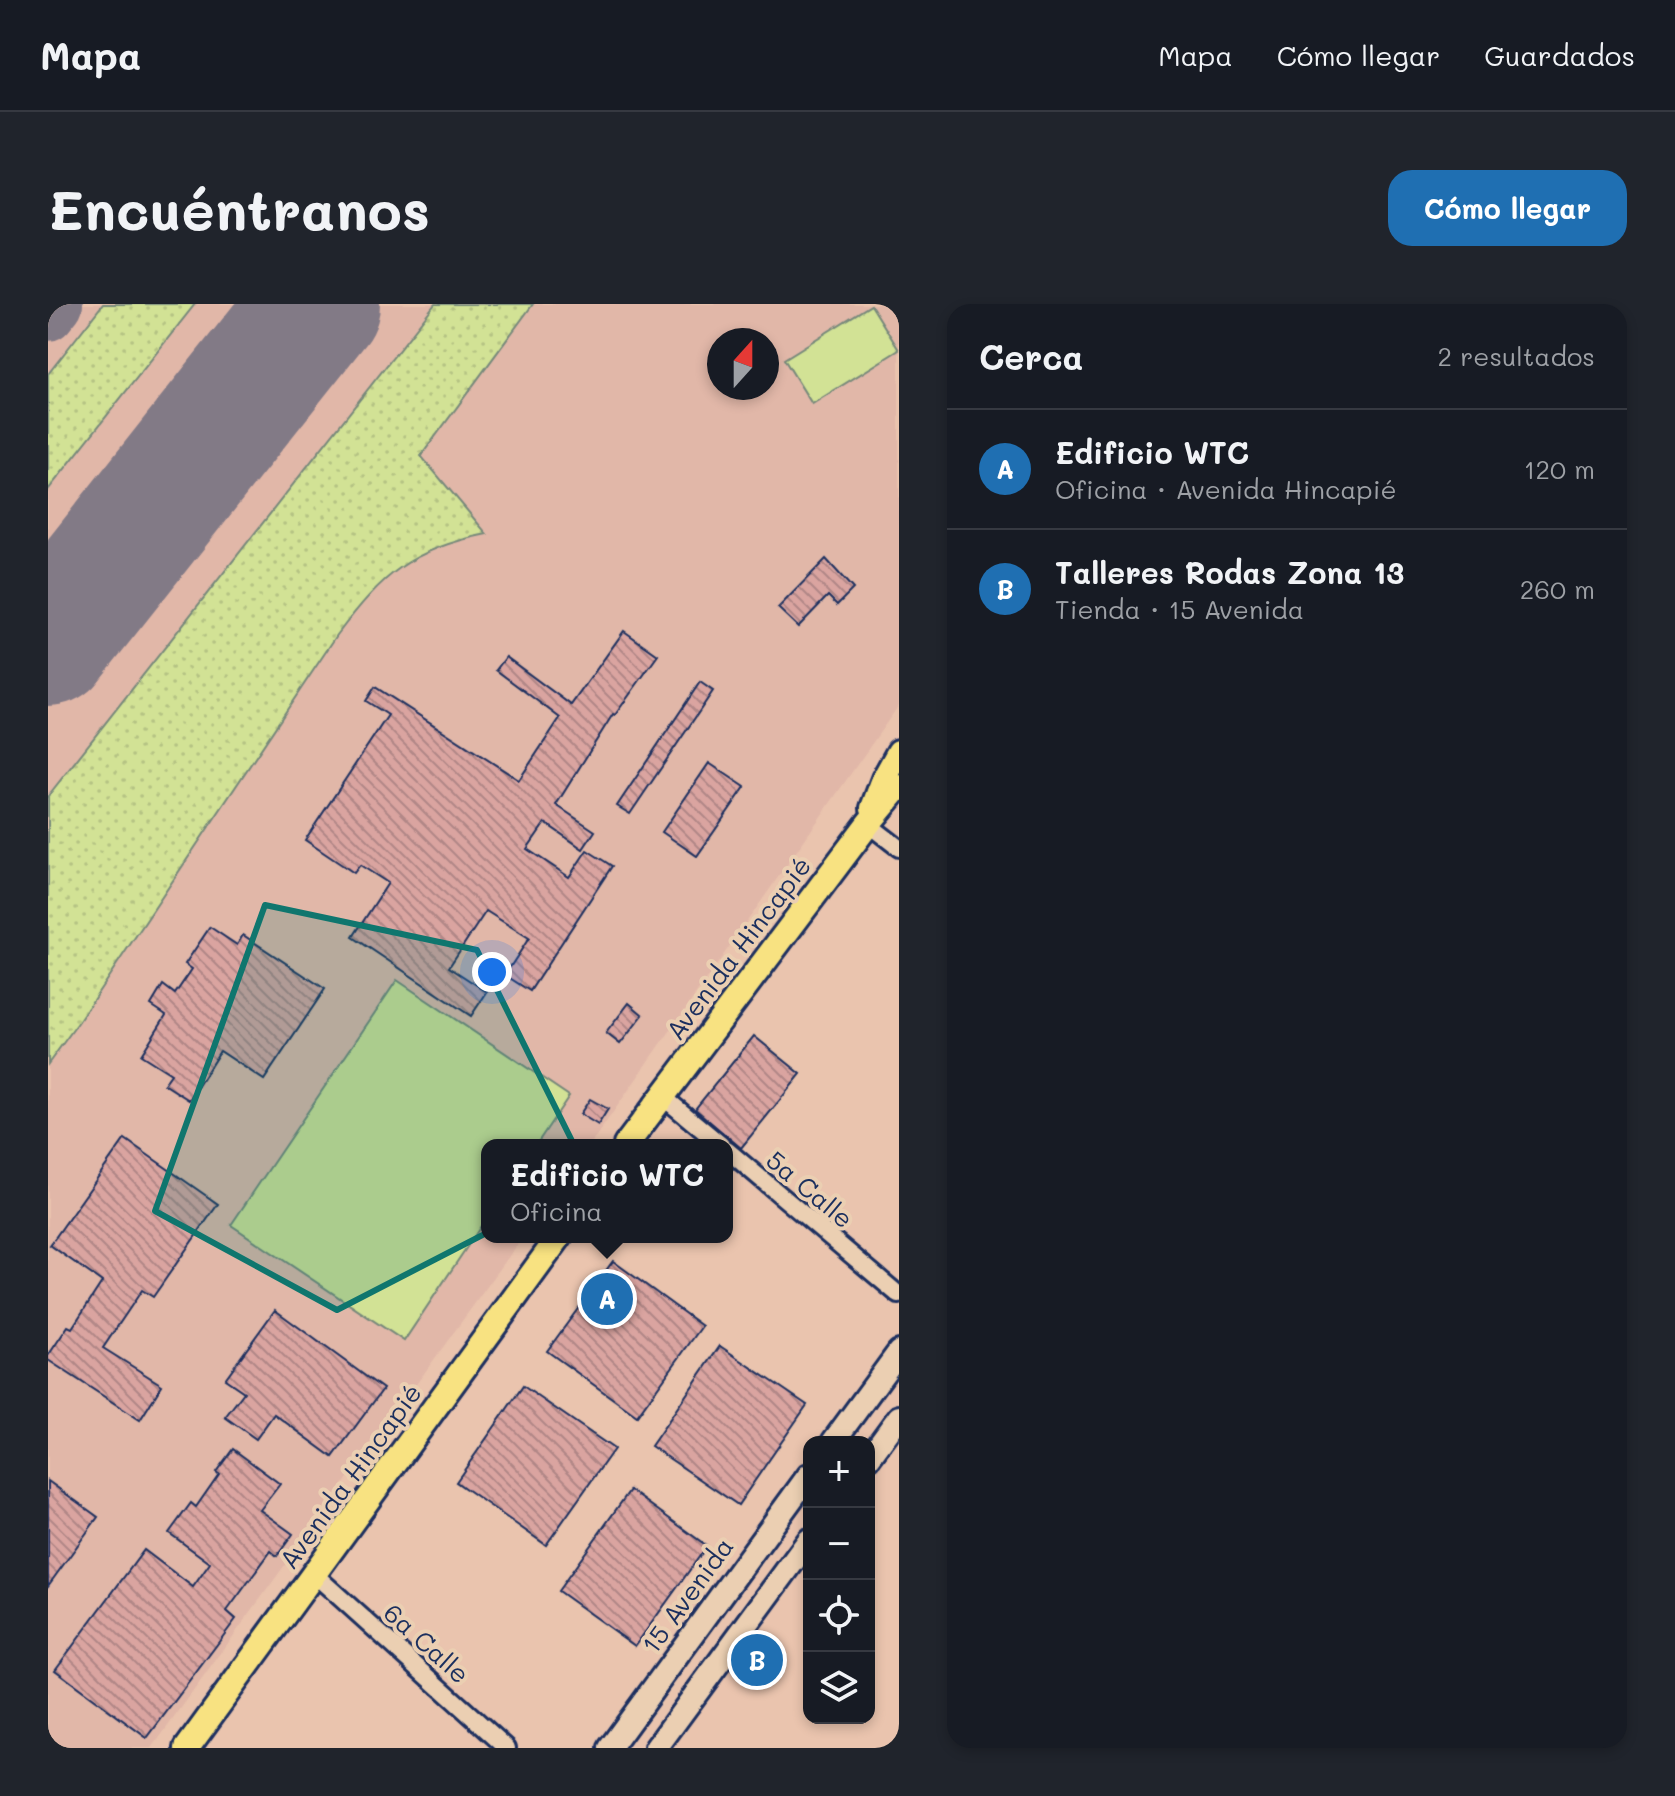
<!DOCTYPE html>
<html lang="es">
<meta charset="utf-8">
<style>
:root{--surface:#171b24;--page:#20242c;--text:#f1f3f6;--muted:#9ea1a6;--line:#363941;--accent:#1f6fb2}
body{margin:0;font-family:Mali,sans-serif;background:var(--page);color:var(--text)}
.controls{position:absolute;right:24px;bottom:24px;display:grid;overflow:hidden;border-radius:16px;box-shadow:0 4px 12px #0003}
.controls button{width:72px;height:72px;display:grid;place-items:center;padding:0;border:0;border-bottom:2px solid var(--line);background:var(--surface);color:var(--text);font:40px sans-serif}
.compass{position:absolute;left:659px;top:24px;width:72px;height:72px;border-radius:50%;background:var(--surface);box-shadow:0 4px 12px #0003;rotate:21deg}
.you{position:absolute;left:444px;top:668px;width:28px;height:28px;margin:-20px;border:6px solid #fff;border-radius:50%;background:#1a73e8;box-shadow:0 0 0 12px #1a73e833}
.badge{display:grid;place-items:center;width:52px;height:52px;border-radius:50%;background:var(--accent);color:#fff;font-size:26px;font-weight:700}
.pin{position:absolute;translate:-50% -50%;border:4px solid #fff;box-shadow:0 2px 8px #0006}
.popup{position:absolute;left:433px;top:835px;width:252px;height:104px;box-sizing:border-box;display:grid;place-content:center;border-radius:16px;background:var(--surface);filter:drop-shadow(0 2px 6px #0005);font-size:26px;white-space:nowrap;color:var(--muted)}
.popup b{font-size:30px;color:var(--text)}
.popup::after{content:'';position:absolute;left:50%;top:100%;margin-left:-16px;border:16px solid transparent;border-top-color:var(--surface)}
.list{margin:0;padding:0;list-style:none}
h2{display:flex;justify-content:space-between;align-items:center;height:104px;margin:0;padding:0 32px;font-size:34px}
h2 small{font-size:26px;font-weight:400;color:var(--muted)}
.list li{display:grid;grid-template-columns:52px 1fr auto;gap:24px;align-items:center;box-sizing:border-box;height:120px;padding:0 32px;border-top:2px solid var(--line)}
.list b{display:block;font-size:30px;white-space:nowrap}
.list p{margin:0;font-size:26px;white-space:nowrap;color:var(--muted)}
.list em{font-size:26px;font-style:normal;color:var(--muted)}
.icon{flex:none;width:44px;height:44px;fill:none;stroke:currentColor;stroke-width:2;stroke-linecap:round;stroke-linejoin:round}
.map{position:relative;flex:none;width:851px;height:1444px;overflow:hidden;border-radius:24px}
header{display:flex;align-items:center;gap:48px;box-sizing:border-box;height:112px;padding:0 40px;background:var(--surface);border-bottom:2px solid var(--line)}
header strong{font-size:38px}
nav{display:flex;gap:44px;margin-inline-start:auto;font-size:28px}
.intro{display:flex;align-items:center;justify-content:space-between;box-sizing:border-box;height:192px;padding:0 48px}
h1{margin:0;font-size:56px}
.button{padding:20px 36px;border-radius:24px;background:var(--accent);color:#fff;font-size:28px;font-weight:700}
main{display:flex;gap:48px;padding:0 48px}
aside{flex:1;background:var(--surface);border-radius:24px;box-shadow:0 4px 12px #0003}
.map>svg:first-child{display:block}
.built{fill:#e1b7a8;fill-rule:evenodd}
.grass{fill:url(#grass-dots);stroke:#76887a;stroke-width:2}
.park{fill:#d2e295;stroke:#76887a;stroke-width:2}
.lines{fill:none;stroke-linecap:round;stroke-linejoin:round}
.taxiway{stroke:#827a86;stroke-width:52}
.runway{stroke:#827a86;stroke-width:128}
.building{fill:url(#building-back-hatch);stroke:#1b2f5e;stroke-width:2}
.street-casing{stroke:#1b2f5e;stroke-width:22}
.secondary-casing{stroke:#1b2f5e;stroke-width:28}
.primary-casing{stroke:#1b2f5e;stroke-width:30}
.street{stroke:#ebcfb2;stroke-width:16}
.secondary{stroke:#ebcfb2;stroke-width:22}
.primary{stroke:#f8e281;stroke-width:24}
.marked{fill:#0f766e;fill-opacity:0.2;stroke:#0f766e;stroke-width:6;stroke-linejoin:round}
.labels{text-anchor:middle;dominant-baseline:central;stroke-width:8;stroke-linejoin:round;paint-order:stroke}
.street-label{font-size:26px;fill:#1b2f5e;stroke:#ebcfb2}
</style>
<header>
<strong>Mapa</strong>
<nav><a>Mapa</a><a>Cómo llegar</a><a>Guardados</a></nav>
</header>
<div class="intro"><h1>Encuéntranos</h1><a class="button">Cómo llegar</a></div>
<main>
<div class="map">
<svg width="851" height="1444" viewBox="0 0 851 1444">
<defs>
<pattern id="grass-dots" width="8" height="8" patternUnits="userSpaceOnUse" patternTransform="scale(2)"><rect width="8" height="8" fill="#d2e295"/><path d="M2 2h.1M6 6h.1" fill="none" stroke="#b4c283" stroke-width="1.8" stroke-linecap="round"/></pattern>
<pattern id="building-back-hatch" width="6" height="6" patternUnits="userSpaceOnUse" patternTransform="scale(2)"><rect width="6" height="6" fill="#daa4a0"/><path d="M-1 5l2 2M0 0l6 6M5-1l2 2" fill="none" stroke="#b08686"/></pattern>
</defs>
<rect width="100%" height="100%" fill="#eac4ae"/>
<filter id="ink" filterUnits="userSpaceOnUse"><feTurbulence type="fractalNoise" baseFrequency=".0125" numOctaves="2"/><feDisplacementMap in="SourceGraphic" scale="16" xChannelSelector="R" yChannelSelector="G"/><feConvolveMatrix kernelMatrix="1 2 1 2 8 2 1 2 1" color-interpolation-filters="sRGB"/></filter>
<g filter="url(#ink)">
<!-- built -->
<path class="built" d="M 0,0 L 851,0 L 851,401 L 542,841 L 439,841 L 439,933 L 475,933 L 104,1444 L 0,1444 ZM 671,36 L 719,36 L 719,84 L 671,84 Z"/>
<!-- grass -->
<g class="grass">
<path d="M 55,0 L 147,0 L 0,186 L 0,70 Z"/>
<path d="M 387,0 L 485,0 L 373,152 L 439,230 C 363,245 335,270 289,331 L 29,720 L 0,760 L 0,492 Z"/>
</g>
<!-- park -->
<g class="park">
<path d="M 823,1 L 851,46 L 764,100 L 736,55 Z"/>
<path d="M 349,676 L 521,792 L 488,841 L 439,841 L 439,913 L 356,1037 L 183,921 Z"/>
</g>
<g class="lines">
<!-- taxiway -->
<path class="taxiway" d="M 0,11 L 9,0"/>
<!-- runway -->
<path class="runway" d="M 0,338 L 268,0"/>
</g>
<!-- building -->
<g class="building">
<path d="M 778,255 L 805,285 L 789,301 L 780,292 L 750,323 L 730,304 Z"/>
<path d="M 576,327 L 610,351 L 567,411 L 565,410 L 508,501 L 547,527 L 535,545 L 497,519 L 479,545 L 521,573 L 539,546 L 564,562 L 482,687 L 457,671 L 481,634 L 438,607 L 401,663 L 439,688 L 423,712 L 305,633 L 340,579 L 312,561 L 306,569 L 257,536 L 340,411 L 318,397 L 327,383 L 471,476 L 512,414 L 448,366 L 458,353 L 523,401 Z"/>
<path d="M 652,378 L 665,387 L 582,510 L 569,502 Z"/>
<path d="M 661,459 L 697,483 L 649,552 L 614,528 Z"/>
<path d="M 162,623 L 189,641 L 195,631 L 277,685 L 216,776 L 172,747 L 141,796 L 116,780 L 123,770 L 93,751 L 118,711 L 103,701 L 115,681 L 127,690 L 144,665 L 137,660 Z"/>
<path d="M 581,699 L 595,711 L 572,740 L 558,729 Z"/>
<path d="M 706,732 L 753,770 L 693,844 L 647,805 Z"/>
<path d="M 542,795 L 560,805 L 550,821 L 532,810 Z"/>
<path d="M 77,835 L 170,900 L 105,993 L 94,986 L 55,1044 L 114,1081 L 92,1116 L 0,1056 L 0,1052 L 20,1022 L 24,1024 L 54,978 L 2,941 Z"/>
<path d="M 565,957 L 654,1022 L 589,1112 L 499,1047 Z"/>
<path d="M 227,1006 L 335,1085 L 285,1153 L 226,1110 L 208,1135 L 177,1113 L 196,1088 L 177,1075 Z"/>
<path d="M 672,1042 L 759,1101 L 690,1201 L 603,1142 Z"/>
<path d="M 475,1082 L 566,1145 L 498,1241 L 408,1178 Z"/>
<path d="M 185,1145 L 232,1180 L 212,1206 L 245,1230 L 229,1252 L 223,1247 L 179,1307 L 188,1315 L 99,1434 L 7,1366 L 96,1246 L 145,1283 L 162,1259 L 121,1229 L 143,1199 L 148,1203 L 171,1170 L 168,1168 Z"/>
<path d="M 0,1177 L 50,1213 L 0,1282 Z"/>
<path d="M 582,1186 L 659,1242 L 587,1342 L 510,1287 Z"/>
</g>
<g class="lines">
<defs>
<g id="street">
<path d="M 820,520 L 851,544"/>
<path d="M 614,792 L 673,841"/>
<path d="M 679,846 L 851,991"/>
<path d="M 266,1270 L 459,1444"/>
</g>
<g id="secondary">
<path d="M 785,1138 L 851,1048"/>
<path d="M 821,1154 L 851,1113"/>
<path d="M 562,1444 L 761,1171"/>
<path d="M 608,1444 L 761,1236"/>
</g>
<g id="primary">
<path d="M 825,504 L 836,475 L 851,448"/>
<path d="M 578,841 L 820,520 L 851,483"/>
<path d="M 139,1444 L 511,933"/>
</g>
</defs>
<!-- street casing -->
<use href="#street" class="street-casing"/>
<!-- secondary casing -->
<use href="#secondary" class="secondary-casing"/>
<!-- primary casing -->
<use href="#primary" class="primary-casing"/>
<!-- street -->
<use href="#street" class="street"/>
<!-- secondary -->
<use href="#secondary" class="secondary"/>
<!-- primary -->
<use href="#primary" class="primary"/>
</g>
</g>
<!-- marked area -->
<path class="marked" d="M 217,601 L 429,646 L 543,875 L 289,1006 L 107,907 Z"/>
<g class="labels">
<!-- street labels -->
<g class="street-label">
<text transform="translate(690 644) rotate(-53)">Avenida Hincapié</text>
<text transform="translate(762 885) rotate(40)">5a Calle</text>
<text transform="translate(302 1172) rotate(-54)">Avenida Hincapié</text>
<text transform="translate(639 1291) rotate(-54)">15 Avenida</text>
<text transform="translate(379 1339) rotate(42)">6a Calle</text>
</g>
</g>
</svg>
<div class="controls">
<button>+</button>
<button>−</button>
<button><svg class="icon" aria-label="locate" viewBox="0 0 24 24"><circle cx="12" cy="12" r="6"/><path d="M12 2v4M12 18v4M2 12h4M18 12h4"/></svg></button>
<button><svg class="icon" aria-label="layers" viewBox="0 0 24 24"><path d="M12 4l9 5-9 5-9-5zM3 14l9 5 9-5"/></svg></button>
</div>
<svg class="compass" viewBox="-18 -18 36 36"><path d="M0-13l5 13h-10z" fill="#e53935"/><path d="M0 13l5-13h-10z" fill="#9ea1a6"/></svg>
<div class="you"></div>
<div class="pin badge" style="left:559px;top:995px">A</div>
<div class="popup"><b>Edificio WTC</b>Oficina</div>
<div class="pin badge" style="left:709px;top:1356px">B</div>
</div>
<aside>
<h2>Cerca<small>2 resultados</small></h2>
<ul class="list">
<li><span class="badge">A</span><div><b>Edificio WTC</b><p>Oficina · Avenida Hincapié</p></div><em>120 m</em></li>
<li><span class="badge">B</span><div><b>Talleres Rodas Zona 13</b><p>Tienda · 15 Avenida</p></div><em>260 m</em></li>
</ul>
</aside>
</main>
